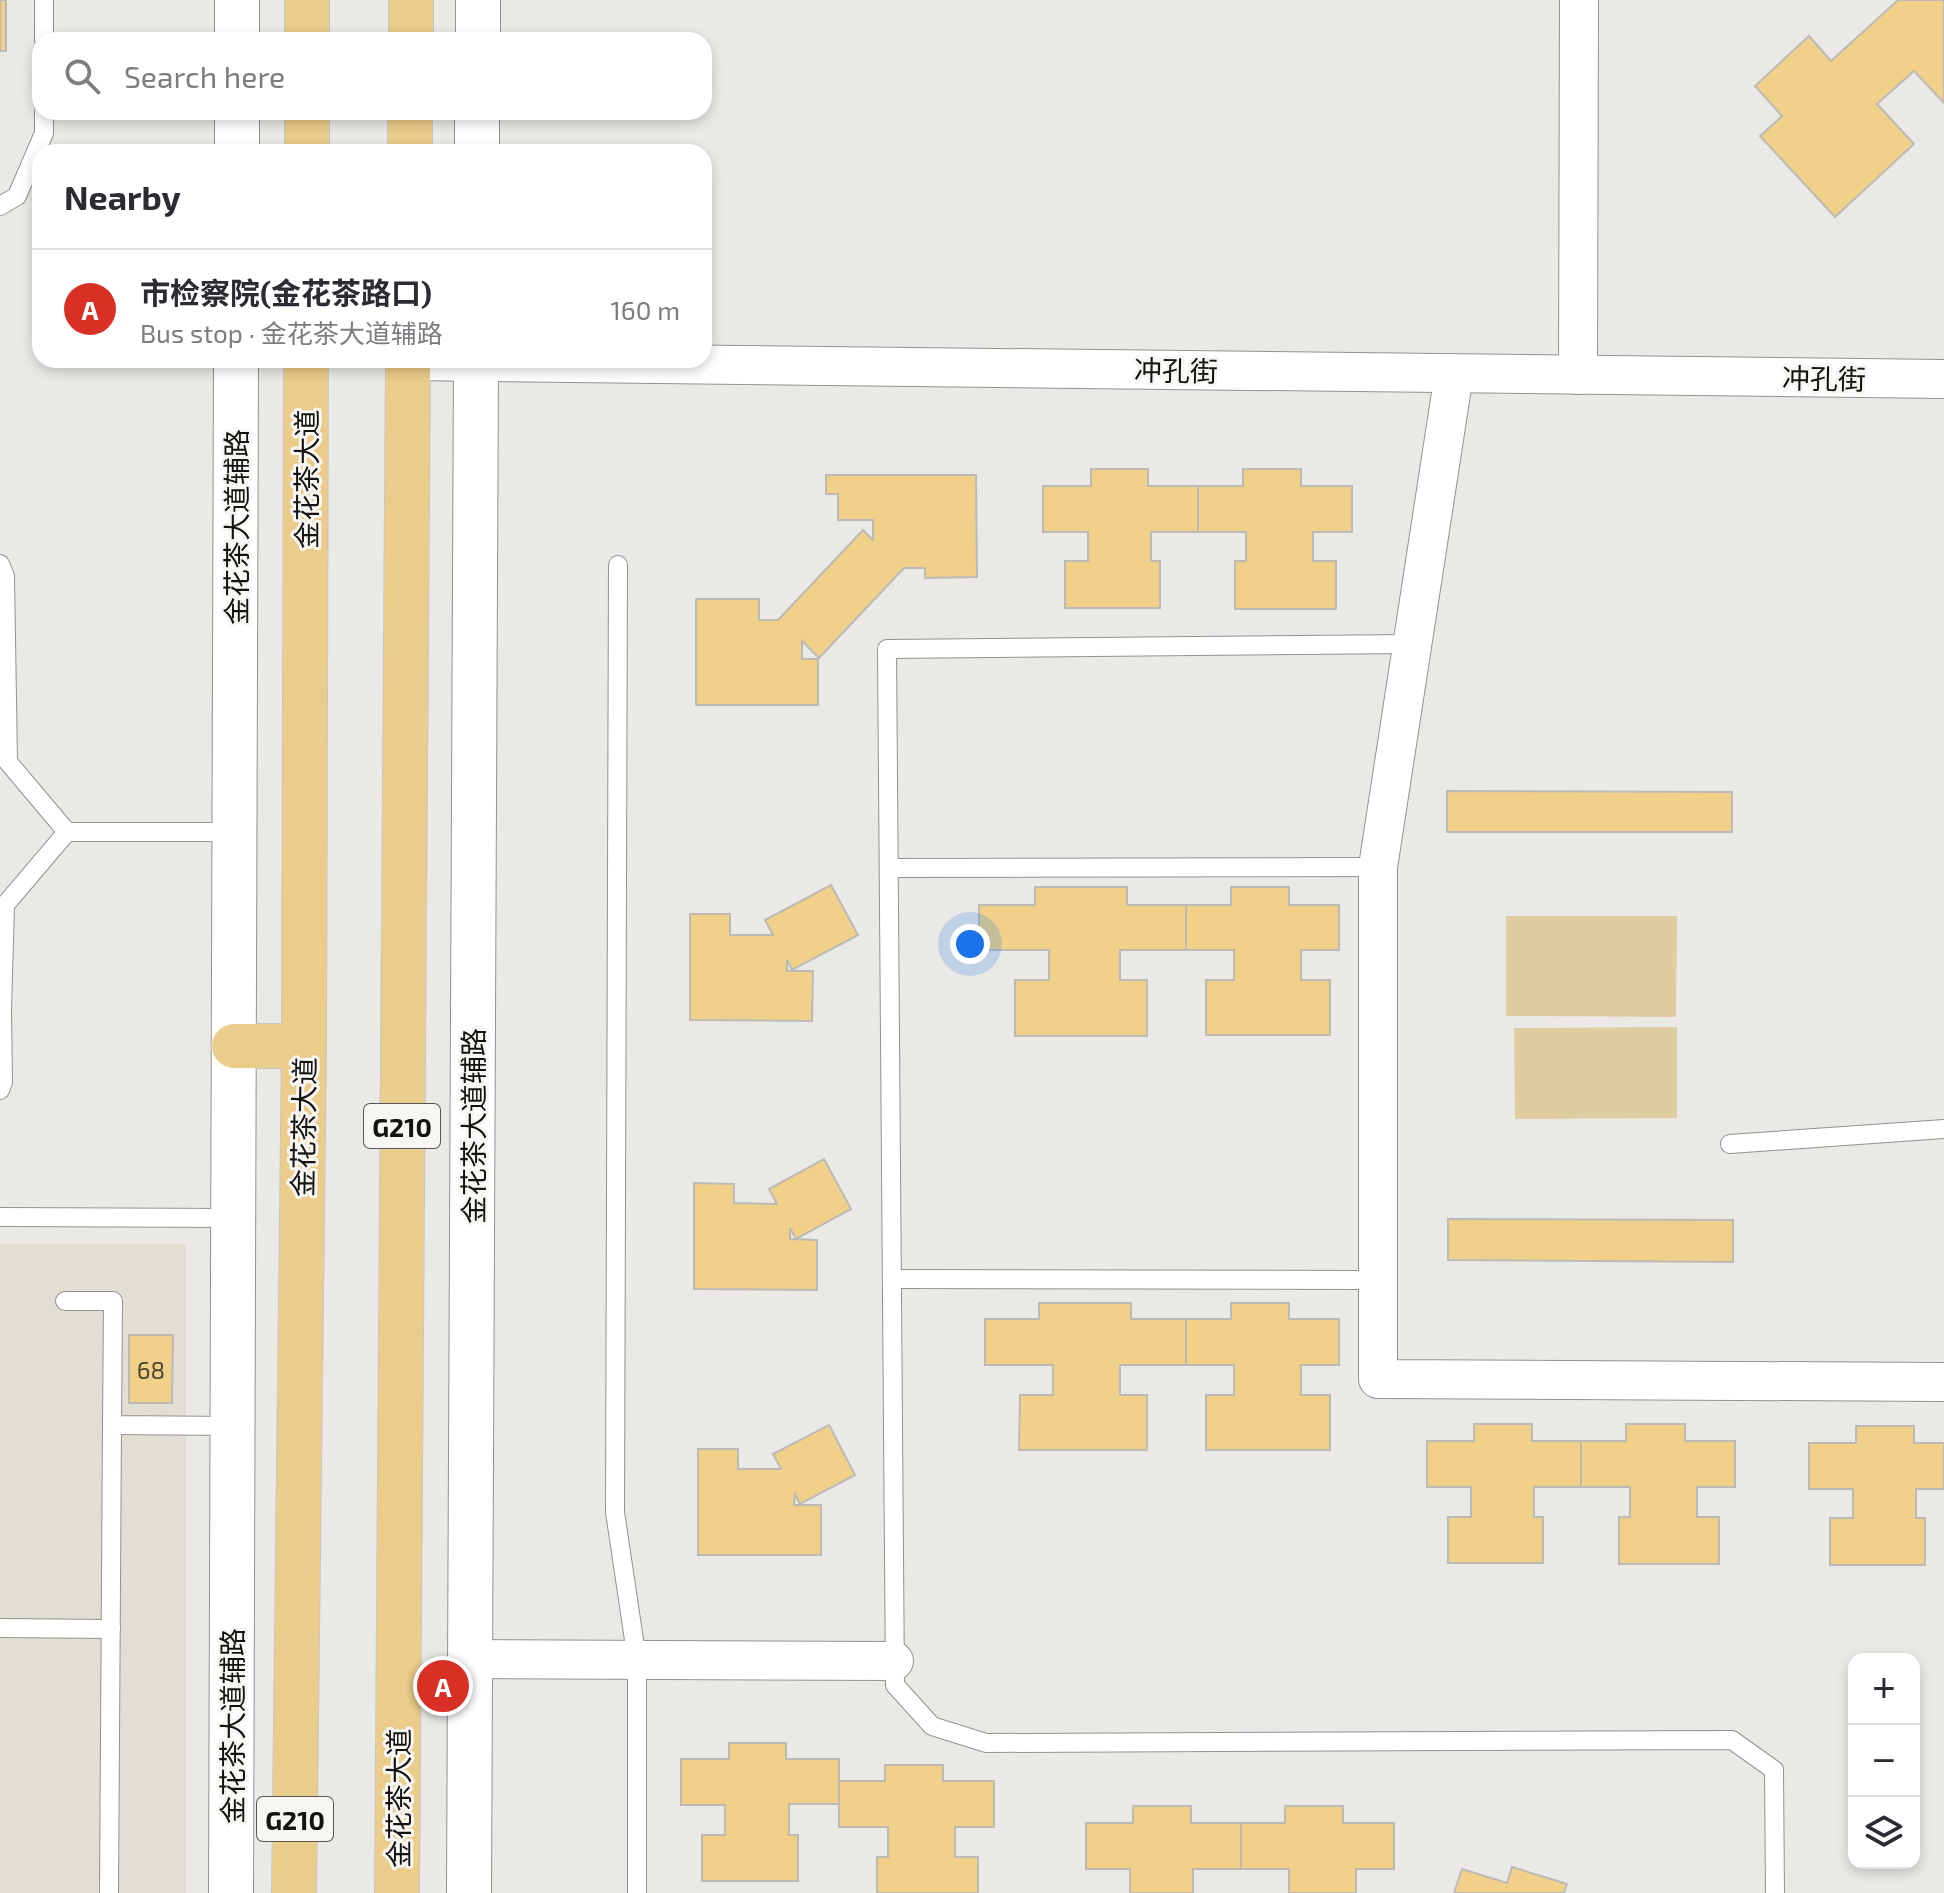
<!DOCTYPE html>
<meta charset="utf-8">
<style>
:root{--surface:#fff;--page:#f2f2f3;--text:#2b2b33;--muted:#7c7c81;--line:#e1e1e2;--accent:#d93025}
body{margin:0;font-family:"Exo 2","Noto Sans SC",sans-serif;background:var(--page);color:var(--text)}
.controls{position:absolute;right:24px;bottom:24px;display:grid;overflow:hidden;border-radius:16px;box-shadow:0 4px 12px #0003}
.controls button{width:72px;height:72px;display:grid;place-items:center;padding:0;border:0;border-bottom:2px solid var(--line);background:var(--surface);color:var(--text);font:40px sans-serif}
.you{position:absolute;left:970px;top:944px;width:28px;height:28px;margin:-20px;border:6px solid #fff;border-radius:50%;background:#1a73e8;box-shadow:0 0 0 12px #1a73e833}
.badge{display:grid;place-items:center;width:52px;height:52px;border-radius:50%;background:var(--accent);color:#fff;font-size:26px;font-weight:700}
.pin{position:absolute;translate:-50% -50%;border:4px solid #fff;box-shadow:0 2px 8px #0006}
.list{margin:0;padding:0;list-style:none}
h2{display:flex;justify-content:space-between;align-items:center;height:104px;margin:0;padding:0 32px;font-size:34px}
h2 small{font-size:26px;font-weight:400;color:var(--muted)}
.list li{display:grid;grid-template-columns:52px 1fr auto;gap:24px;align-items:center;box-sizing:border-box;height:120px;padding:0 32px;border-top:2px solid var(--line)}
.list b{display:block;font-size:30px;white-space:nowrap}
.list p{margin:0;font-size:26px;white-space:nowrap;color:var(--muted)}
.list em{font-size:26px;font-style:normal;color:var(--muted)}
.icon{flex:none;width:44px;height:44px;fill:none;stroke:currentColor;stroke-width:2;stroke-linecap:round;stroke-linejoin:round}
.map{position:relative;flex:none;width:1944px;height:1893px;overflow:hidden}
.search{position:absolute;background:var(--surface);box-shadow:0 4px 12px #0003;left:32px;top:32px;width:680px;height:88px;display:flex;align-items:center;gap:20px;box-sizing:border-box;padding:0 28px;border-radius:24px;color:var(--muted);font-size:30px}
.panel{position:absolute;background:var(--surface);box-shadow:0 4px 12px #0003;left:32px;top:144px;width:680px;height:224px;border-radius:24px}
.map>svg:first-child{display:block}
.built{fill:#e3ded3}
.green{fill:#e0cca1}
.building{fill:#f1d189;stroke:#bcbab7;stroke-width:2}
.lines{fill:none;stroke-linecap:round;stroke-linejoin:round}
.service-casing{stroke:#94928f;stroke-width:20}
.minor-casing{stroke:#94928f;stroke-width:40}
.tertiary-casing{stroke:#94928f;stroke-width:46}
.trunk-casing{stroke:#c7c6c6;stroke-width:46}
.service{stroke:#fff;stroke-width:18}
.minor{stroke:#fff;stroke-width:38}
.tertiary{stroke:#fff;stroke-width:44}
.trunk{stroke:#ebcc8a;stroke-width:44}
.labels{text-anchor:middle;dominant-baseline:central;stroke-width:6;stroke-linejoin:round;paint-order:stroke}
.number-label{font-size:24px;fill:#4b4230}
.shield{fill:#f8f6f3;stroke:#585756;stroke-width:2}
.shield-label{font-size:26px;font-weight:bold;fill:#141312}
.street-label{font-size:28px;fill:#141312;stroke:#f8f6f3}
</style>
<div class="map">
<svg width="1944" height="1893" viewBox="0 0 1944 1893">
<rect width="100%" height="100%" fill="#ebe9e5"/>
<!-- built -->
<rect class="built" x="0" y="1244" width="186" height="649"/>
<!-- green -->
<g class="green">
<path d="M 1506,916 L 1677,916 L 1676,1017 L 1506,1016 Z"/>
<path d="M 1677,1027 L 1677,1118 L 1515,1119 L 1514,1028 Z"/>
</g>
<!-- building -->
<g class="building">
<rect x="0" y="0" width="6" height="51"/>
<path d="M 1898,0 L 1944,0 L 1944,103 L 1914,71 L 1877,104 L 1914,144 L 1835,217 L 1760,136 L 1782,116 L 1755,86 L 1809,36 L 1831,61 Z"/>
<path d="M 1091,469 L 1148,469 L 1148,486 L 1198,486 L 1198,532 L 1151,532 L 1151,561 L 1160,561 L 1160,608 L 1065,608 L 1065,561 L 1088,561 L 1088,532 L 1043,532 L 1043,486 L 1091,486 Z"/>
<path d="M 1243,469 L 1301,469 L 1301,486 L 1352,486 L 1352,532 L 1313,532 L 1313,561 L 1336,561 L 1336,609 L 1235,609 L 1235,561 L 1246,561 L 1246,532 L 1198,532 L 1198,486 L 1243,486 Z"/>
<path d="M 826,475 L 976,475 L 977,577 L 925,578 L 925,568 L 904,568 L 819,658 L 802,641 L 802,659 L 818,659 L 818,705 L 696,705 L 696,599 L 759,599 L 759,620 L 778,620 L 863,530 L 873,540 L 873,520 L 838,520 L 838,494 L 826,494 Z"/>
<path d="M 1447,791 L 1732,792 L 1732,832 L 1447,832 Z"/>
<path d="M 831,885 L 858,935 L 792,970 L 787,960 L 787,971 L 813,971 L 812,1021 L 690,1020 L 690,914 L 730,914 L 730,935 L 773,935 L 765,920 Z"/>
<path d="M 1035,887 L 1127,887 L 1127,905 L 1186,905 L 1186,950 L 1120,950 L 1120,980 L 1147,980 L 1147,1036 L 1015,1036 L 1015,980 L 1049,980 L 1049,950 L 979,950 L 979,905 L 1035,905 Z"/>
<path d="M 1231,887 L 1289,887 L 1289,905 L 1339,905 L 1339,950 L 1301,950 L 1301,980 L 1330,980 L 1330,1035 L 1206,1035 L 1206,980 L 1234,980 L 1234,950 L 1186,950 L 1186,905 L 1231,905 Z"/>
<path d="M 824,1159 L 851,1209 L 796,1239 L 790,1228 L 790,1239 L 817,1240 L 817,1290 L 694,1289 L 694,1183 L 734,1184 L 734,1203 L 777,1204 L 769,1189 Z"/>
<path d="M 1448,1219 L 1733,1220 L 1733,1262 L 1448,1260 Z"/>
<path d="M 1039,1303 L 1131,1303 L 1131,1319 L 1186,1319 L 1186,1365 L 1120,1365 L 1120,1395 L 1147,1395 L 1147,1450 L 1019,1450 L 1020,1395 L 1053,1395 L 1053,1365 L 985,1365 L 985,1319 L 1039,1319 Z"/>
<path d="M 1231,1303 L 1289,1303 L 1289,1319 L 1339,1319 L 1339,1365 L 1301,1365 L 1301,1395 L 1330,1395 L 1330,1450 L 1206,1450 L 1206,1395 L 1234,1395 L 1234,1365 L 1186,1365 L 1186,1319 L 1231,1319 Z"/>
<path d="M 129,1335 L 173,1335 L 172,1403 L 129,1403 Z"/>
<path d="M 1474,1424 L 1532,1424 L 1532,1441 L 1581,1441 L 1581,1487 L 1534,1487 L 1534,1517 L 1543,1517 L 1543,1563 L 1448,1563 L 1448,1517 L 1471,1517 L 1471,1487 L 1427,1487 L 1427,1441 L 1474,1441 Z"/>
<path d="M 1626,1424 L 1685,1424 L 1685,1441 L 1735,1441 L 1735,1487 L 1697,1487 L 1697,1517 L 1719,1517 L 1719,1564 L 1619,1564 L 1619,1517 L 1630,1517 L 1630,1487 L 1581,1487 L 1581,1441 L 1626,1441 Z"/>
<path d="M 829,1425 L 855,1475 L 800,1504 L 795,1494 L 794,1505 L 821,1505 L 821,1555 L 698,1555 L 698,1449 L 738,1449 L 738,1469 L 781,1469 L 773,1454 Z"/>
<path d="M 1856,1426 L 1914,1426 L 1914,1443 L 1944,1443 L 1944,1489 L 1916,1489 L 1916,1518 L 1925,1518 L 1925,1565 L 1830,1565 L 1830,1518 L 1853,1518 L 1853,1489 L 1809,1489 L 1809,1443 L 1856,1443 Z"/>
<path d="M 729,1743 L 786,1743 L 786,1759 L 839,1759 L 839,1804 L 789,1804 L 789,1835 L 798,1835 L 798,1881 L 702,1881 L 702,1835 L 725,1835 L 725,1805 L 681,1805 L 681,1759 L 729,1759 Z"/>
<path d="M 885,1765 L 943,1765 L 943,1781 L 994,1781 L 994,1827 L 955,1827 L 955,1857 L 978,1857 L 978,1893 L 877,1893 L 877,1857 L 888,1857 L 888,1827 L 839,1827 L 839,1781 L 885,1781 Z"/>
<path d="M 1133,1806 L 1191,1806 L 1191,1823 L 1241,1823 L 1241,1869 L 1193,1869 L 1193,1893 L 1130,1893 L 1130,1869 L 1086,1869 L 1086,1823 L 1133,1823 Z"/>
<path d="M 1285,1806 L 1343,1806 L 1343,1823 L 1394,1823 L 1394,1869 L 1356,1869 L 1356,1893 L 1289,1893 L 1289,1869 L 1241,1869 L 1241,1823 L 1285,1823 Z"/>
<path d="M 1512,1867 L 1567,1884 L 1564,1893 L 1454,1893 L 1462,1869 L 1507,1883 Z"/>
</g>
<g class="lines">
<defs>
<g id="service">
<path d="M 44,40 L 44,0"/>
<path d="M 0,206 L 17,196 L 44,133 L 44,112"/>
<path d="M 0,564 L 5,576 L 8,762 L 67,832 L 5,905 L 2,1010 L 3,1082 L 0,1090"/>
<path d="M 618,565 L 615,1512 L 637,1660 L 637,1893"/>
<path d="M 1412,644 L 887,649 L 895,1685 L 932,1726 L 986,1743 L 1732,1740 L 1774,1770 L 1775,1893"/>
<path d="M 67,832 L 234,832"/>
<path d="M 889,868 L 1378,867"/>
<path d="M 1730,1144 L 1944,1129"/>
<path d="M 0,1217 L 233,1218"/>
<path d="M 892,1279 L 1378,1280"/>
<path d="M 65,1301 L 113,1301 L 112,1425 L 233,1426"/>
<path d="M 0,1628 L 111,1629"/>
<path d="M 109,1893 L 112,1425"/>
</g>
<g id="minor">
<path d="M 408,361 L 1944,379"/>
<path d="M 1454,374 L 1378,867 L 1378,1379 L 1944,1382"/>
<path d="M 1578,375 L 1579,0"/>
<path d="M 470,1659 L 894,1661"/>
</g>
<g id="tertiary">
<path d="M 237,40 L 237,0"/>
<path d="M 478,40 L 478,0"/>
<path d="M 237,152 L 237,112"/>
<path d="M 477,152 L 477,112"/>
<path d="M 231,1893 L 236,360"/>
<path d="M 469,1893 L 476,360"/>
</g>
<g id="trunk">
<path d="M 307,40 L 307,0"/>
<path d="M 411,40 L 411,0"/>
<path d="M 307,152 L 307,112"/>
<path d="M 410,152 L 410,112"/>
<path d="M 234,1046 L 304,1046"/>
<path d="M 294,1893 L 304,1046 L 306,360"/>
<path d="M 397,1893 L 408,360"/>
</g>
</defs>
<!-- service casing -->
<use href="#service" class="service-casing"/>
<!-- minor casing -->
<use href="#minor" class="minor-casing"/>
<!-- tertiary casing -->
<use href="#tertiary" class="tertiary-casing"/>
<!-- trunk casing -->
<use href="#trunk" class="trunk-casing"/>
<!-- service -->
<use href="#service" class="service"/>
<!-- minor -->
<use href="#minor" class="minor"/>
<!-- tertiary -->
<use href="#tertiary" class="tertiary"/>
<!-- trunk -->
<use href="#trunk" class="trunk"/>
</g>
<g class="labels">
<!-- number labels -->
<g class="number-label">
<text x="151" y="1369">68</text>
</g>
<!-- shield labels -->
<g class="shield">
<rect x="364" y="1104" width="76" height="44" rx="6"/>
<rect x="257" y="1797" width="76" height="44" rx="6"/>
</g>
<g class="shield-label">
<text x="402" y="1126">G210</text>
<text x="295" y="1819">G210</text>
</g>
<!-- street labels -->
<g class="street-label">
<text transform="translate(1176 370) rotate(1)">冲孔街</text>
<text transform="translate(1824 378) rotate(1)">冲孔街</text>
<text transform="translate(306 479) rotate(-90)">金花茶大道</text>
<text transform="translate(236 527) rotate(-90)">金花茶大道辅路</text>
<text transform="translate(473 1126) rotate(-90)">金花茶大道辅路</text>
<text transform="translate(303 1127) rotate(-89)">金花茶大道</text>
<text transform="translate(232 1726) rotate(-90)">金花茶大道辅路</text>
<text transform="translate(398 1798) rotate(-90)">金花茶大道</text>
</g>
</g>
</svg>
<div class="controls">
<button>+</button>
<button>−</button>
<button><svg class="icon" aria-label="layers" viewBox="0 0 24 24"><path d="M12 4l9 5-9 5-9-5zM3 14l9 5 9-5"/></svg></button>
</div>
<div class="you"></div>
<div class="pin badge" style="left:443px;top:1686px">A</div>
<div class="search"><svg class="icon" aria-label="search" viewBox="0 0 24 24"><circle cx="10" cy="10" r="6"/><path d="M15 15l6 6"/></svg>Search here</div>
<section class="panel">
<h2>Nearby<small></small></h2>
<ul class="list">
<li><span class="badge">A</span><div><b>市检察院(金花茶路口)</b><p>Bus stop · 金花茶大道辅路</p></div><em>160 m</em></li>
</ul>
</section>
</div>
